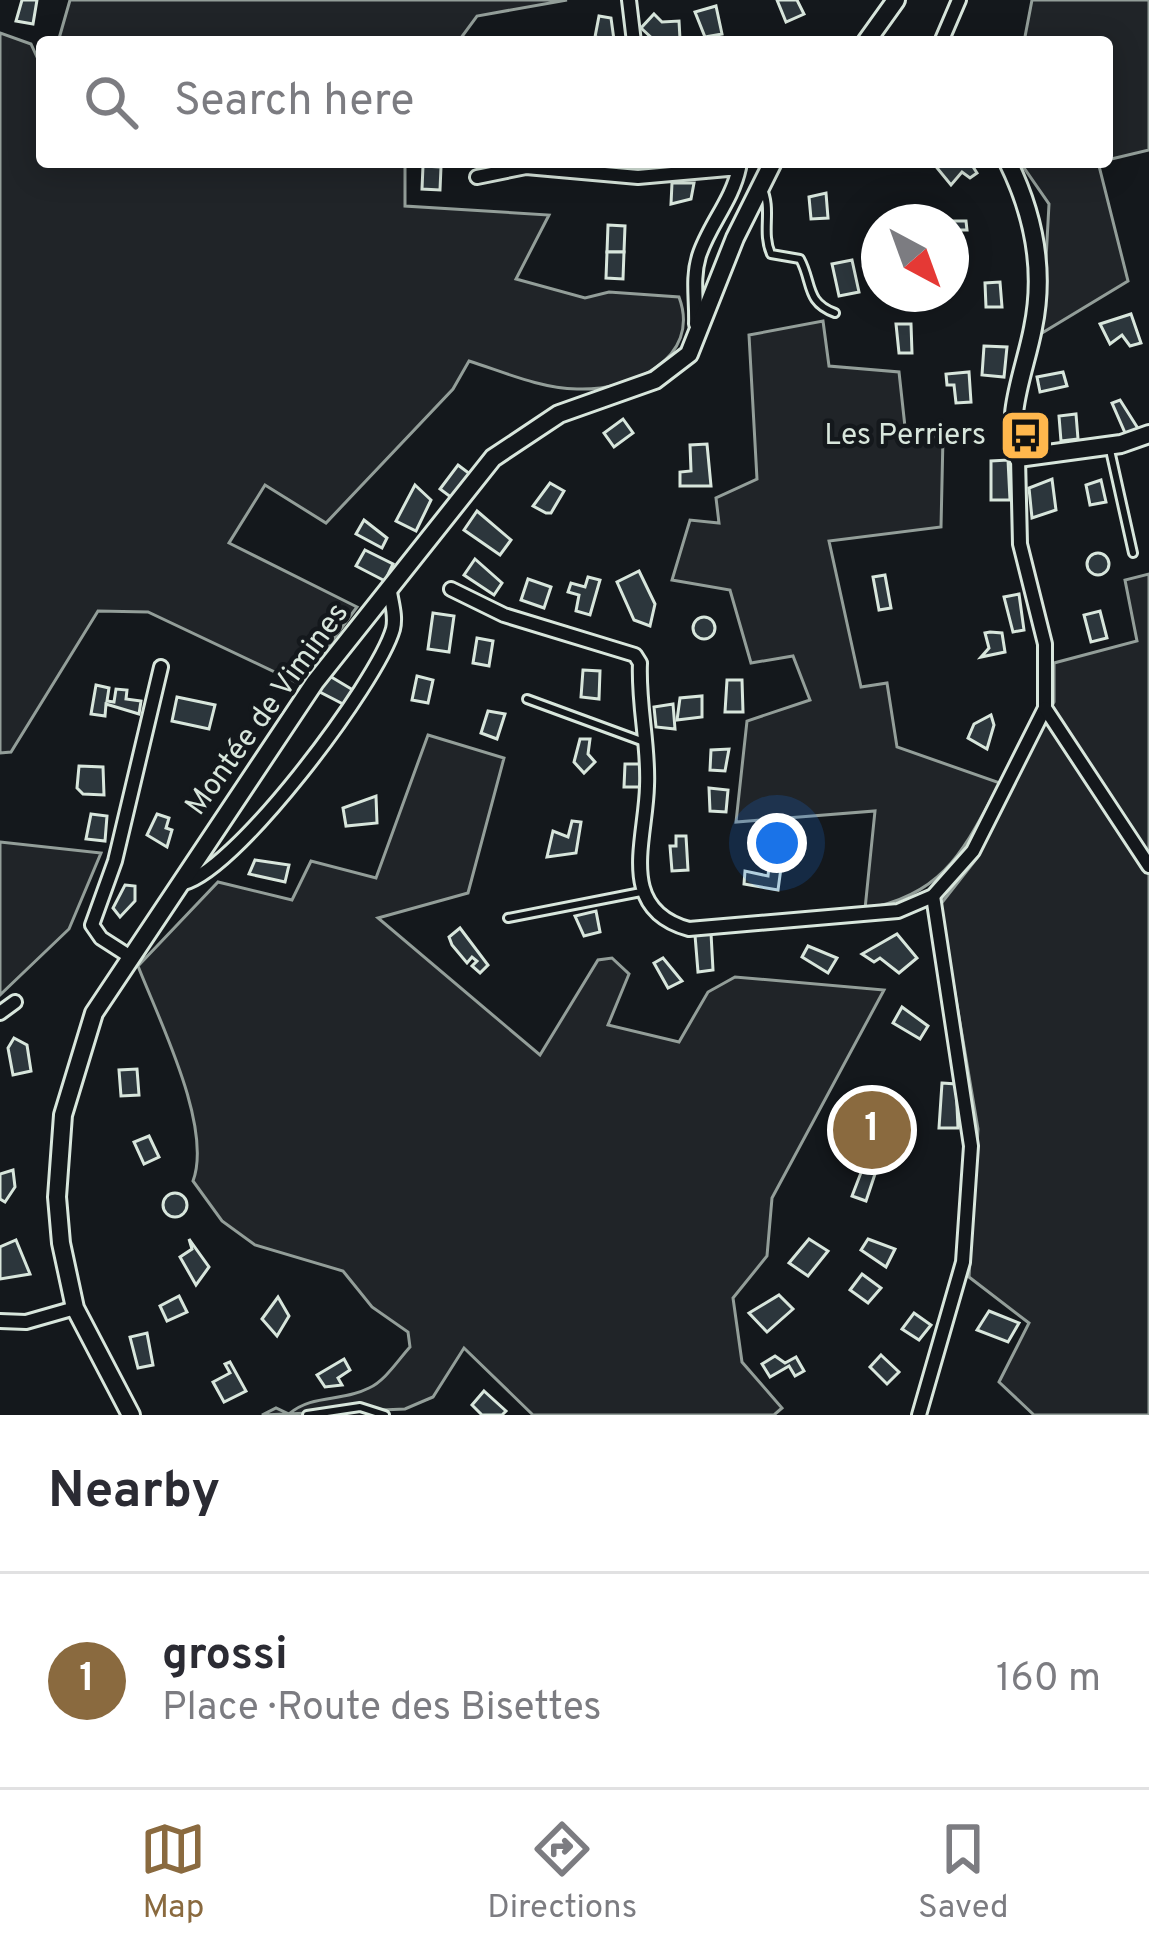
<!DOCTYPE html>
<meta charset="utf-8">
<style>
:root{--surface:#fff;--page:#f7f7f7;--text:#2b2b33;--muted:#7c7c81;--line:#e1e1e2;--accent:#8a6a3f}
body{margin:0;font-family:Overpass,sans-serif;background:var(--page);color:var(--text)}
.compass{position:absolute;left:861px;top:204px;width:108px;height:108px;border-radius:50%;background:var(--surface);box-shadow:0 6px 30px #0003;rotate:139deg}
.you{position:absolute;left:777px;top:843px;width:42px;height:42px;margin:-30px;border:9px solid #fff;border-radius:50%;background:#1a73e8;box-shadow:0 0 0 18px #1a73e833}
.badge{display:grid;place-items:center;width:78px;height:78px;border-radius:50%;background:var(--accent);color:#fff;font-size:39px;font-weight:700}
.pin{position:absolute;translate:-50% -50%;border:6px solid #fff;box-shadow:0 3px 12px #0006}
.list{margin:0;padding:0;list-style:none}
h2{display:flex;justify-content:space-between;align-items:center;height:156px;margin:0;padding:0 48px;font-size:51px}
h2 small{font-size:39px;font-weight:400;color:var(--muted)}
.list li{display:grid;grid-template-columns:78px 1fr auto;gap:36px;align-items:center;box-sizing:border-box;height:216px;padding:0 48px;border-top:3px solid var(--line)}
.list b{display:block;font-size:45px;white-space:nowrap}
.list p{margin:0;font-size:39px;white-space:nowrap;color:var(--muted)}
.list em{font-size:39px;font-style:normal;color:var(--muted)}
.icon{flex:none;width:66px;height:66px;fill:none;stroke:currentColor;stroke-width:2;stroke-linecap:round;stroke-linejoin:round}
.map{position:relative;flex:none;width:1149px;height:1415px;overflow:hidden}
.search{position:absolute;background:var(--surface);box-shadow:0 6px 30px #0003;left:36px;right:36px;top:36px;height:132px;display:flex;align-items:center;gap:30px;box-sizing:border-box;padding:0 42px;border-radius:12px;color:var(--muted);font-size:45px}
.sheet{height:372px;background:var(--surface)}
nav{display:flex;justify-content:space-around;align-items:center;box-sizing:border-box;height:168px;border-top:3px solid var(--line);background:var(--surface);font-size:33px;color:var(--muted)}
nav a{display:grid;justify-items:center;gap:6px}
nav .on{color:var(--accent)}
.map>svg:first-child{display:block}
.green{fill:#202428;stroke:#939e99;stroke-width:3}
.building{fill:#2c363c;stroke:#d8e6dc;stroke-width:3}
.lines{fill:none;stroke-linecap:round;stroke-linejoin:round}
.lane-casing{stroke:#d8e6dc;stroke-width:12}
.street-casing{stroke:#d8e6dc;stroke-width:18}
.secondary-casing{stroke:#d8e6dc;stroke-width:22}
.lane{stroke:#14181c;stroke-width:6}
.street{stroke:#14181c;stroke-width:12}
.secondary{stroke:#14181c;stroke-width:16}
.labels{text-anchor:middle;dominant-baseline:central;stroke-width:9;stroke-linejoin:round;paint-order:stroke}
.poi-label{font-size:30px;fill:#d8e6dc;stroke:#14181c;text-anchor:end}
.street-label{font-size:30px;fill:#d8e6dc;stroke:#14181c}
</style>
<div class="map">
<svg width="1149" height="1415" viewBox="0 0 1149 1415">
<rect width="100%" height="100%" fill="#14181c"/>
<!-- green -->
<g class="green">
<path d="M 70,0 L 567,0 L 477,16 L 458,42 L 58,42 Z"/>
<path d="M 1032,0 L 1149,0 L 1149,150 L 1107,160 L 1107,42 L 1024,42 Z"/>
<path d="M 0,33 L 31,44 L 42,68 L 42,162 L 405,162 L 405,206 L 549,215 L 516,279 L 585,298 L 609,292 L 679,297 C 702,359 631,391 577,389 C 539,388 504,372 469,361 L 453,389 L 326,523 L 265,485 L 229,543 L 357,607 L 300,684 L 148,612 L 98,611 L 11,752 L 0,753 Z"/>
<path d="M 1020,162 L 1098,162 L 1128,281 L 1042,333 L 1049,204 Z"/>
<path d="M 823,321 L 829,366 L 899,372 L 906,436 L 943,437 L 941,527 L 829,541 L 861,687 L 887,683 L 897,747 L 1000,783 C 964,849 945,895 865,909 L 875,811 L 736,822 L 747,721 L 810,700 L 793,656 L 751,663 L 730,590 L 672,580 L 690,520 L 719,523 L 716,498 L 757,479 L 749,335 Z"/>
<path d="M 1149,574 L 1149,1415 L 1034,1415 L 999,1382 L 1029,1323 L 969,1277 L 978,1129 L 940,905 L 977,858 L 1054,702 L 1054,663 L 1137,641 L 1125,580 Z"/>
<path d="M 428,735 L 504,758 L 468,893 L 378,918 L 540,1055 L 598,960 L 612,958 L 629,974 L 608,1025 L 679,1042 L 708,992 L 735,977 L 884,990 L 772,1198 L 767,1256 L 733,1298 L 742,1362 L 782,1408 L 774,1415 L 533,1415 L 464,1348 L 433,1397 L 405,1409 L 262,1415 L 276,1408 L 289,1414 C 312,1394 342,1402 369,1388 C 385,1381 398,1360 410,1347 L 408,1332 L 372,1307 L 343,1271 L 255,1245 L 222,1221 L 193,1181 C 213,1127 159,1020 138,966 L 218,882 L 292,900 L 311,861 L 376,878 Z"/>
<path d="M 0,842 L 101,853 L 69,929 L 0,995 Z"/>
</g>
<!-- building -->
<g class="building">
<path d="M 22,0 L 37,0 L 33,24 L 16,21 Z"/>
<path d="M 777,0 L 797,0 L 804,14 L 786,22 Z"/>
<path d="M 716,6 L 722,34 L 705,37 L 695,12 Z"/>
<path d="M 654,14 L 662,22 L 679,21 L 680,39 L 654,40 L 641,28 Z"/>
<path d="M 599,16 L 611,18 L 614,40 L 595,37 Z"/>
<path d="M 970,162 L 977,173 L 970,178 L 962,172 L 951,185 L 933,163 Z"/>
<path d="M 423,166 L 441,167 L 440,190 L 422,189 Z"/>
<path d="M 672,183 L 694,183 L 691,199 L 671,204 Z"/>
<path d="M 826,193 L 828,218 L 811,219 L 809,197 Z"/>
<path d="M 948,221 L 966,221 L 967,230 L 959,230 L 964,250 L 951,251 Z"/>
<path d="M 608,225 L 625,226 L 624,252 L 607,252 Z"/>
<path d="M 607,252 L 624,252 L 623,279 L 606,278 Z"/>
<path d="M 852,260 L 859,292 L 839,296 L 832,264 Z"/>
<path d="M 1000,282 L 1002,307 L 986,307 L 985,283 Z"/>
<path d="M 1131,314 L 1141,343 L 1130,346 L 1122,335 L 1110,344 L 1100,324 Z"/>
<path d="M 896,324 L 911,324 L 912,353 L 899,353 Z"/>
<path d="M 984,346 L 1007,347 L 1004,377 L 982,375 Z"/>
<path d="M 969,372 L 971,402 L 956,403 L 954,385 L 947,385 L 946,374 Z"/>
<path d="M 1063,372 L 1067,386 L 1040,392 L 1037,377 Z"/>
<path d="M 1120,400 L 1139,430 L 1126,435 L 1112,403 Z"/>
<path d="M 1076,414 L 1078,439 L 1061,441 L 1059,416 Z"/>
<path d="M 623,419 L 633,433 L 614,447 L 604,433 Z"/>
<path d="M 707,444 L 711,486 L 680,486 L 680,472 L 691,471 L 690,445 Z"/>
<path d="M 1008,460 L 1010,500 L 991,500 L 991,461 Z"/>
<path d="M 458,465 L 470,474 L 452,498 L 440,489 Z"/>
<path d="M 1052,479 L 1056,510 L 1032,518 L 1029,488 Z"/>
<path d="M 1101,480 L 1106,502 L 1090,505 L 1086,485 Z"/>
<path d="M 550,483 L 564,491 L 551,513 L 546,513 L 533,506 Z"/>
<path d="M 415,485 L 431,500 L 416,531 L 396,521 Z"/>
<path d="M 477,511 L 511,540 L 500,555 L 464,530 Z"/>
<path d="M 364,520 L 387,538 L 382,548 L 356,534 Z"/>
<path d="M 365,550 L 393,564 L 385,581 L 356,566 Z"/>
<circle cx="1098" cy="564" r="11"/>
<path d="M 475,559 L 502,583 L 494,595 L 464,575 Z"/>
<path d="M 639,571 L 655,604 L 650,626 L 634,620 L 617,582 Z"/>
<path d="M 885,575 L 891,608 L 879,610 L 873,577 Z"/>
<path d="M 588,577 L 600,580 L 590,615 L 576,611 L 579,595 L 568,592 L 571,583 L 585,587 Z"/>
<path d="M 528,579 L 551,587 L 544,608 L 521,600 Z"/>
<path d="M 1019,594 L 1024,630 L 1013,632 L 1004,597 Z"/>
<path d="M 1100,611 L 1107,638 L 1091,642 L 1084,615 Z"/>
<path d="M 433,613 L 454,616 L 449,652 L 428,649 Z"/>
<circle cx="704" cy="628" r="11"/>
<path d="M 990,632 L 1002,633 L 1005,652 L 981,657 L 989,648 L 985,633 Z"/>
<path d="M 477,638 L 493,641 L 489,666 L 473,663 Z"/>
<path d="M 583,670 L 600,671 L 599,699 L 581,697 Z"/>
<path d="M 328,675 L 353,690 L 345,705 L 316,690 Z"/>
<path d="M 417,676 L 433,680 L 428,703 L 412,700 Z"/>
<path d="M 727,680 L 742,680 L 743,712 L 725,712 Z"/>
<path d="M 96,685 L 109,688 L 107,701 L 114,702 L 116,689 L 127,690 L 126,699 L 141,701 L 139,714 L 106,704 L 105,716 L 91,714 Z"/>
<path d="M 702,696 L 702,717 L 677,720 L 680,698 Z"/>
<path d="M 177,697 L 215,705 L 209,729 L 172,721 Z"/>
<path d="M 673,704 L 675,729 L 656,727 L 654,707 Z"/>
<path d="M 488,711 L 505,714 L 497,739 L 481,733 Z"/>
<path d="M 991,715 L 994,725 L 987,749 L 968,738 L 974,724 Z"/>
<path d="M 580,739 L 590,739 L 588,754 L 595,762 L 584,773 L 574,762 Z"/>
<path d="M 729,749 L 725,771 L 710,770 L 711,750 Z"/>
<path d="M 625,764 L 641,764 L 641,787 L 624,787 Z"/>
<path d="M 79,766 L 103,767 L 104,795 L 83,794 L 77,788 Z"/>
<path d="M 709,788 L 728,790 L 726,812 L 710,811 Z"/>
<path d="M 376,796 L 377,823 L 346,826 L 343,808 Z"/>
<path d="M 91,814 L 107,816 L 105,841 L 86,839 Z"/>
<path d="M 157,814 L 169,818 L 166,828 L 172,830 L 167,847 L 147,835 Z"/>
<path d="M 572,821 L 581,822 L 576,853 L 547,857 L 553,831 L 568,837 Z"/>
<path d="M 676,836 L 686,836 L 688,870 L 672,871 L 670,846 L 676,846 Z"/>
<path d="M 255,860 L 289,865 L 285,882 L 249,874 Z"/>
<path d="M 769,866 L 781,868 L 778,890 L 744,884 L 745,871 L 768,876 Z"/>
<path d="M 125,885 L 135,886 L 135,901 L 120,917 L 113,908 Z"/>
<path d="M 596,911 L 600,932 L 584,936 L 575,916 Z"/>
<path d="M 460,928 L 488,965 L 480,973 L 472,966 L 477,961 L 472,957 L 467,963 L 452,945 L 449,937 Z"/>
<path d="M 711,933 L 713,970 L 698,972 L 695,935 Z"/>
<path d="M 897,934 L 917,958 L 899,973 L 880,958 L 874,962 L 862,954 Z"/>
<path d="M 808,946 L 837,958 L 828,973 L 802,957 Z"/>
<path d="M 663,958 L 682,981 L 668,988 L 654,963 Z"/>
<path d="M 902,1007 L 928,1026 L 920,1039 L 893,1023 Z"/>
<path d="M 14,1038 L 27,1045 L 31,1071 L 13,1075 L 8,1048 Z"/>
<path d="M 137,1069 L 139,1095 L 121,1096 L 119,1070 Z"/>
<path d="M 942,1083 L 956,1084 L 958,1128 L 939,1128 Z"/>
<path d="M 864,1117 L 887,1126 L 883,1137 L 857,1135 Z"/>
<path d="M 149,1136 L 159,1157 L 144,1164 L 134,1142 Z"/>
<path d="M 13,1170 L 15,1187 L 5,1202 L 0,1199 L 0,1174 Z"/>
<path d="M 862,1170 L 875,1174 L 866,1201 L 852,1196 Z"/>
<circle cx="175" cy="1205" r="12"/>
<path d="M 189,1239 L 209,1267 L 196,1285 L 180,1257 L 192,1249 Z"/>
<path d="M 809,1239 L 828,1251 L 808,1276 L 789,1263 Z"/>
<path d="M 868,1239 L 895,1249 L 886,1267 L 861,1250 Z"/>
<path d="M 16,1240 L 30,1274 L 0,1279 L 0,1247 Z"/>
<path d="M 862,1274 L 881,1288 L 868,1303 L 850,1290 Z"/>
<path d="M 779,1295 L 793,1309 L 767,1332 L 749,1313 Z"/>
<path d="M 179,1296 L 187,1312 L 167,1321 L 160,1306 Z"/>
<path d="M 278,1297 L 289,1316 L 277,1336 L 262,1319 Z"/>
<path d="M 989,1311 L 1019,1323 L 1008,1342 L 977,1330 Z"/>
<path d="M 914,1313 L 931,1325 L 919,1340 L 902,1329 Z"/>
<path d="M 147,1333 L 153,1365 L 138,1368 L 130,1337 Z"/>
<path d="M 881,1355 L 899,1372 L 887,1384 L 870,1367 Z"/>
<path d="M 775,1356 L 785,1363 L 796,1357 L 804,1371 L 795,1376 L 789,1366 L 770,1377 L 762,1364 Z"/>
<path d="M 344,1359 L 350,1370 L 338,1378 L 342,1385 L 325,1387 L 317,1375 Z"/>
<path d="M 230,1362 L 246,1391 L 224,1402 L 213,1382 L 230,1373 L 225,1364 Z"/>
<path d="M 484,1391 L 506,1411 L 502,1415 L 482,1415 L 472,1405 Z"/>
</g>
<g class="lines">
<defs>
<g id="lane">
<path d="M 762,187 C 773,210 761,231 771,254 L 800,259 C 813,283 805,302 835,313"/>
<path d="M 1015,415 L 1028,421 L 1038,452"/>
<path d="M 1110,450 L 1133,553"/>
<path d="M 527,699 L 644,742"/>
<path d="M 508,918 L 641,892"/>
<path d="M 307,1415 L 360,1407 L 385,1415"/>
</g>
<g id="street">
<path d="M 629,0 L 634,42"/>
<path d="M 941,42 L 959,0"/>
<path d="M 477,177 L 526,167 L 638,177 L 739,168 C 732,201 709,225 699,256 C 692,279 697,301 696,324"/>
<path d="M 451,589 L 504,615 L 635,655 L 640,663 C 638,705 649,745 647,786 C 646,840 616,909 689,929 L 898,911 L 933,896 L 973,851 L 1045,708 L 1045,644 L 1020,544 L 1018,458"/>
<path d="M 1045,708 L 1149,866"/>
<path d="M 179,884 C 230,880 378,682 393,629 C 396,617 392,604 390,592"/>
<path d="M 129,956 L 101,938 L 92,925 L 115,861 L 161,667"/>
<path d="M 0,1013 L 15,1002"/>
<path d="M 0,1321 L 26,1322 L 75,1308"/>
<path d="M 919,1415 L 963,1262 L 971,1146 L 933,896"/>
</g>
<g id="secondary">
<path d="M 866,42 L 896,0"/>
<path d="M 1008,162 C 1034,215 1045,270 1033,328 C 1025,371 1004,415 1018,458 L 1121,444 L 1149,434"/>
<path d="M 131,1415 L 75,1308 L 61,1243 L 57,1197 L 63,1115 L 94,1013 L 315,682 L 493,458 L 559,414 L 655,380 L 689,354 L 735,238 L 773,162"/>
</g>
</defs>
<!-- lane casing -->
<use href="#lane" class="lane-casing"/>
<!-- street casing -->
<use href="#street" class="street-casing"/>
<!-- secondary casing -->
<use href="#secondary" class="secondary-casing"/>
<!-- lane -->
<use href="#lane" class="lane"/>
<!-- street -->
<use href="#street" class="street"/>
<!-- secondary -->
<use href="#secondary" class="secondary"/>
</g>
<!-- icons -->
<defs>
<symbol id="bus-square" viewBox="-11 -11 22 22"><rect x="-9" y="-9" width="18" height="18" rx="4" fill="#ffb74d" stroke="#14181c"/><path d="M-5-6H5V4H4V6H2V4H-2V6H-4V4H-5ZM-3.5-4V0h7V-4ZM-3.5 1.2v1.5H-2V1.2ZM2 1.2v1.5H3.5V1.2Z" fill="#111"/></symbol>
</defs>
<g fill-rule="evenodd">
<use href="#bus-square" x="996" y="406" width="59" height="59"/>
</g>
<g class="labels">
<!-- poi labels -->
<g class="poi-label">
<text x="986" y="436">Les Perriers</text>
</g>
<!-- street labels -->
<g class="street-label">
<text transform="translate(268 710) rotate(-54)">Montée de Vimines</text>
</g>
</g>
</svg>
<svg class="compass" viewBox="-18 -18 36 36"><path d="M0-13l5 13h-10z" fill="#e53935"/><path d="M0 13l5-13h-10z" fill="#7c7c81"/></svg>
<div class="you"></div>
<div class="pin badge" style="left:872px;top:1130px">1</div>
<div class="search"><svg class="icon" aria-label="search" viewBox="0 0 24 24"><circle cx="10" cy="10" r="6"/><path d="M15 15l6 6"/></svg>Search here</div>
</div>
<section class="sheet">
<h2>Nearby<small></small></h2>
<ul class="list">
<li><span class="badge">1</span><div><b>grossi</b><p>Place · Route des Bisettes</p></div><em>160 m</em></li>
</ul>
</section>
<nav>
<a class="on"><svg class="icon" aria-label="map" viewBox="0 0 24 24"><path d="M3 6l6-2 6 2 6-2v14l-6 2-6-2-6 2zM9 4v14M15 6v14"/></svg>Map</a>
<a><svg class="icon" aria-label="directions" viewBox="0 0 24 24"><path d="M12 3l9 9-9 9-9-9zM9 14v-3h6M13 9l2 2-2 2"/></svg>Directions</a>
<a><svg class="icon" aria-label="saved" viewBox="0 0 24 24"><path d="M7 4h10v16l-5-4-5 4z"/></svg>Saved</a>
</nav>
